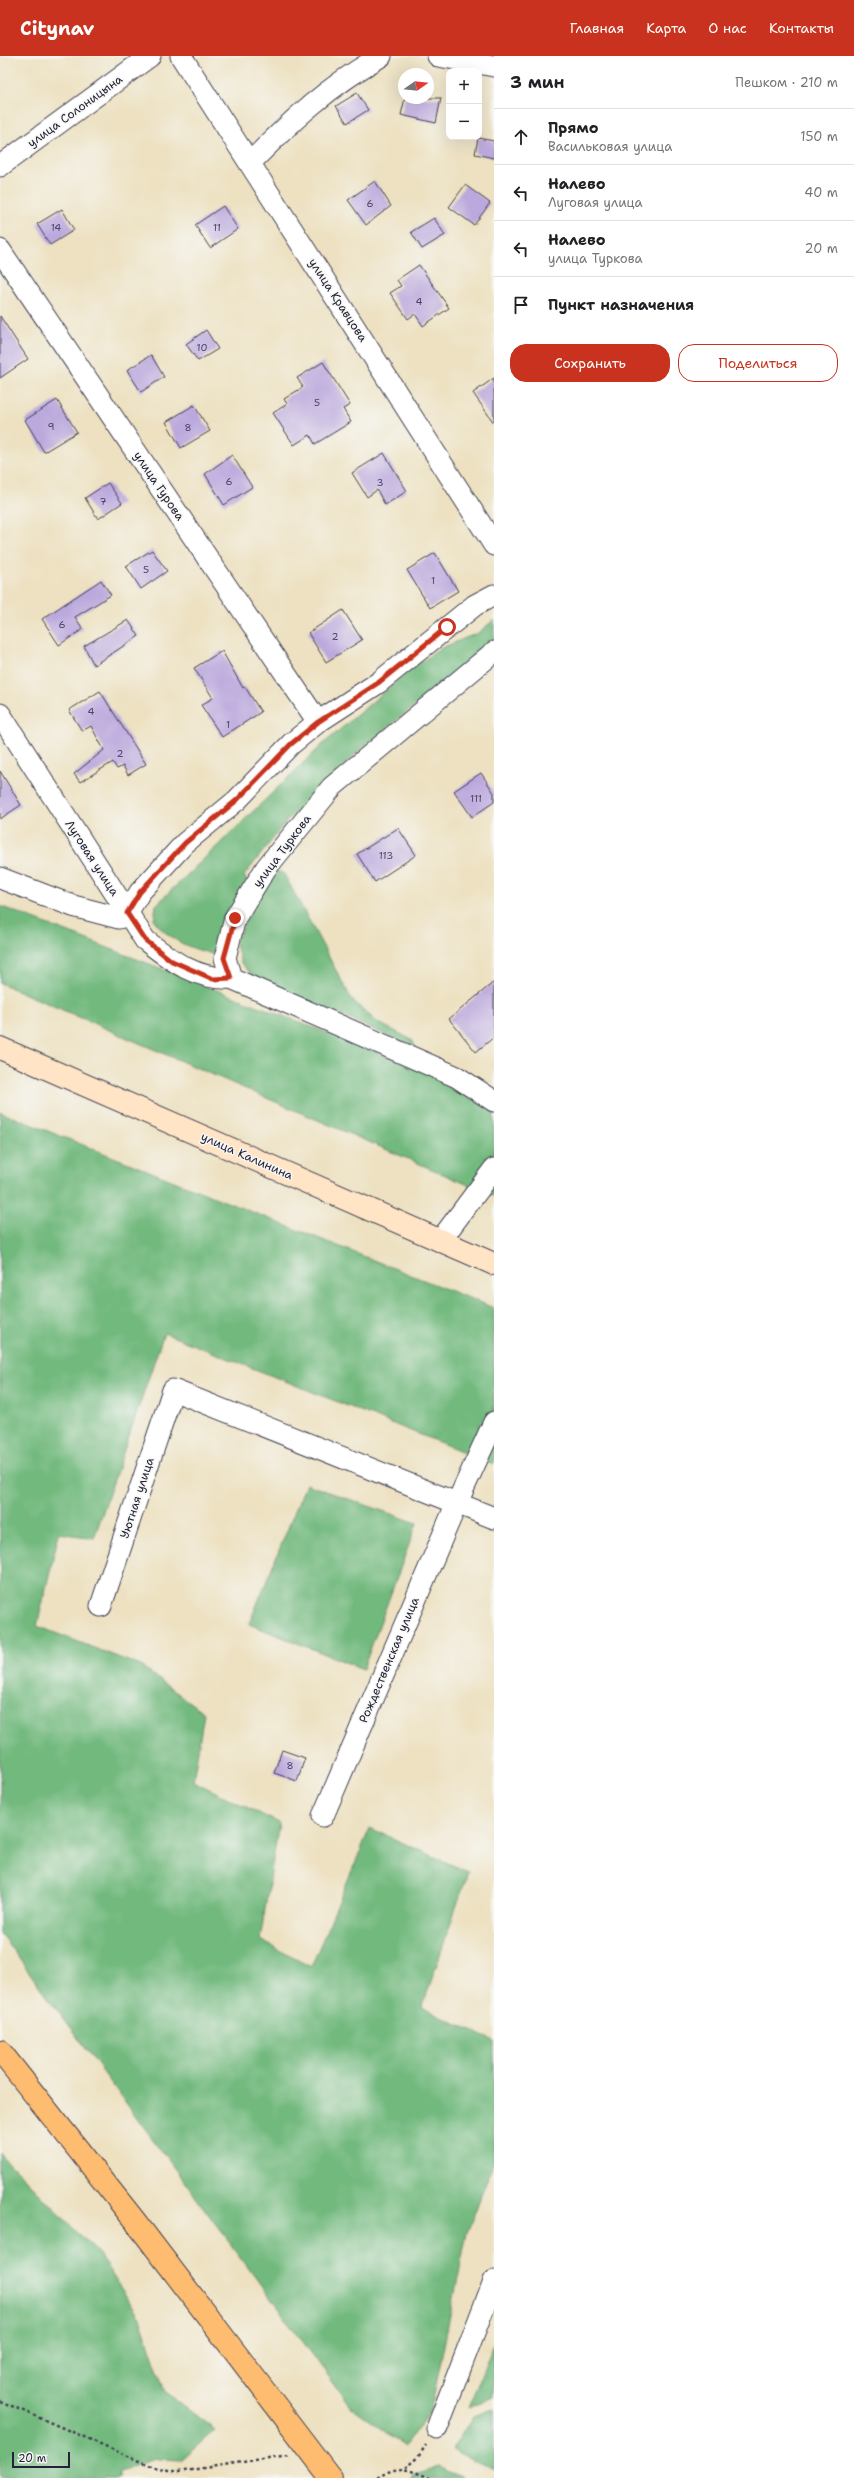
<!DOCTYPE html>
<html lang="ru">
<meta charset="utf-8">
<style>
:root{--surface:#fff;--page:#f2f2f2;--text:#202124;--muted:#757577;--line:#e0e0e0;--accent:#c8321e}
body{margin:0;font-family:"Shantell Sans",sans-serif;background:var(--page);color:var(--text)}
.controls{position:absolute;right:12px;top:12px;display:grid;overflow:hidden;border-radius:8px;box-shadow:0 4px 16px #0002}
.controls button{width:36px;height:36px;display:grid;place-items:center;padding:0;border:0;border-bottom:1px solid var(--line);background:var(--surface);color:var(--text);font:20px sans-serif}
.compass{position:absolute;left:398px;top:12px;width:36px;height:36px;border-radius:50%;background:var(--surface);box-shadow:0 4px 16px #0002;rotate:76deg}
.scale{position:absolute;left:12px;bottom:10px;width:58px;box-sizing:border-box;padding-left:4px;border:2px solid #22223b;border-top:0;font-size:11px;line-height:14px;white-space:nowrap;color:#22223b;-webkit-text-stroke:3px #f6f6f2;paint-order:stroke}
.stop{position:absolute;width:12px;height:12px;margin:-9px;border:3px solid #c8321e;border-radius:50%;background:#fff}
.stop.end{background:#c8321e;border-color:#fff;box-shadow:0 1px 4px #0008}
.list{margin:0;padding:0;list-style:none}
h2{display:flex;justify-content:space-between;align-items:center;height:52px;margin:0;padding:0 16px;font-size:17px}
h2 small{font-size:13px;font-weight:400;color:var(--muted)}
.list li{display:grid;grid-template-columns:26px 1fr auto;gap:12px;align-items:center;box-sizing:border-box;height:56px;padding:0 16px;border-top:1px solid var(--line)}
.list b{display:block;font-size:15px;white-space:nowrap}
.list p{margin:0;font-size:13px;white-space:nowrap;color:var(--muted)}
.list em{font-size:13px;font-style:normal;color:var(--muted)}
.actions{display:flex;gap:8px;padding:12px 16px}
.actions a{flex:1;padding:9px 0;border:1px solid var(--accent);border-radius:16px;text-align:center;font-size:14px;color:var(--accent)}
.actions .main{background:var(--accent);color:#fff}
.icon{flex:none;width:22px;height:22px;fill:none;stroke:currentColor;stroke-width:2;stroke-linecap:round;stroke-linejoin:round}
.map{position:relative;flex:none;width:494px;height:2422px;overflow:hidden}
header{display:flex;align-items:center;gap:24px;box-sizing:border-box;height:56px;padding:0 20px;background:var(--accent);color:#fff}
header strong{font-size:19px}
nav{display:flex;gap:22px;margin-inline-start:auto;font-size:14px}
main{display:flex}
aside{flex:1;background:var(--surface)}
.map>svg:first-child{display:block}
.forest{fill:#72b97e;stroke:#4a6e5c}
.building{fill:#bba8dd}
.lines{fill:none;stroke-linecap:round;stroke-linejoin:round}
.minor-casing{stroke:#403f4f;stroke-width:23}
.secondary-casing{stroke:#403f4f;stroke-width:24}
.primary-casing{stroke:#403f4f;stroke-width:24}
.path{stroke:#403f4f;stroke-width:2.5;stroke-dasharray:3 3;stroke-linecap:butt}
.minor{stroke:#fff;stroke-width:21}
.secondary{stroke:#ffe4c6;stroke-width:22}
.primary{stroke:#febc70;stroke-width:22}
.route{stroke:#c8321e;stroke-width:5}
.labels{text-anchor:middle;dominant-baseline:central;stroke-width:3;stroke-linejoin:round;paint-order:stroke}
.number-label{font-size:10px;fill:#484464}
.street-label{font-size:12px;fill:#22223b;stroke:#f6f6f2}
</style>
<header>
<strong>Citynav</strong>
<nav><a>Главная</a><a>Карта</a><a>О нас</a><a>Контакты</a></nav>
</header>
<main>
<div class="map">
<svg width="494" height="2422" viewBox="0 0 494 2422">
<rect width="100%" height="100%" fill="#f6f6f2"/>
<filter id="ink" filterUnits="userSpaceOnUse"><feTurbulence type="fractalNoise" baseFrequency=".025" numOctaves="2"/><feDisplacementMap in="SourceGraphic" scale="8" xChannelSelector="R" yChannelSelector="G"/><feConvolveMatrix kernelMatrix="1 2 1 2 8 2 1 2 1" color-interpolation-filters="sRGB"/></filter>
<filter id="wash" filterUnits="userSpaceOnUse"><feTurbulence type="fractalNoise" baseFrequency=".012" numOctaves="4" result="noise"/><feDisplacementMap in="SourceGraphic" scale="16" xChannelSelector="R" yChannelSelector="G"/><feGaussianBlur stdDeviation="0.9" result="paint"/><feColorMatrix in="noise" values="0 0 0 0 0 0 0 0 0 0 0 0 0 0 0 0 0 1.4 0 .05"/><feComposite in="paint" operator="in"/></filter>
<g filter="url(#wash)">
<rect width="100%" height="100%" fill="#ede1c1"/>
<!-- forest -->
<g class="forest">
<path d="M 494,564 L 494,587 L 363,691 L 285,767 L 244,820 L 249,828 L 216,899 C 191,892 170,886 154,864 L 156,849 L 322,689 L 407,616 L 441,592 L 478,577 Z"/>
<path d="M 274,814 L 284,818 L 352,944 L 377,966 L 412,984 L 416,992 L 256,923 L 241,907 L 235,885 Z"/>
<path d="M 0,850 L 451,1025 L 494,1055 L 494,1140 L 0,927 Z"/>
<path d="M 0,1056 L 494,1252 L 494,1408 L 164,1277 L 94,1482 L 59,1477 L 37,1570 L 141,1610 L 204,1657 L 193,1725 L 279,1767 L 260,1884 L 311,1911 L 370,1772 L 468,1816 L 422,1952 L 494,1985 L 494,2105 L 467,2177 L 431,2353 L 405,2390 L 352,2352 L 0,1877 Z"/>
<path d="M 306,1428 L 417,1467 L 363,1613 L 249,1568 Z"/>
<path d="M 0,2098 L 98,2197 L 140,2262 L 165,2336 L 215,2374 L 181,2404 L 156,2403 L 119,2415 L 119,2422 L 0,2422 Z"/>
<path d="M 494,2287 L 494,2341 L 469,2351 Z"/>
<path d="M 494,2353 L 494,2413 L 452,2394 L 473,2360 Z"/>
<path d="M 438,2411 L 464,2422 L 412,2422 L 411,2419 Z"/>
</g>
<g id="blocks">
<!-- building -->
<g class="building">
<path d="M 357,37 L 368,54 L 347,67 L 336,50 Z"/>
<path d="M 405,42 L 441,42 L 436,67 L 401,59 Z"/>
<path d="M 478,82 L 494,85 L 494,102 L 475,98 Z"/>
<path d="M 375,125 L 391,150 L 366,169 L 348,144 Z"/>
<path d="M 465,129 L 490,147 L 474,169 L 449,151 Z"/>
<path d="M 223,150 L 238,173 L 210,192 L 195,169 Z"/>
<path d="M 62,153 L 74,174 L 50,189 L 37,168 Z"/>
<path d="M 434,162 L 445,179 L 422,193 L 411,176 Z"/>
<path d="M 419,209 L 449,252 L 423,270 L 415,258 L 408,263 L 390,237 L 401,230 L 397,224 Z"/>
<path d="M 0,260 L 28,303 L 0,322 Z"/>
<path d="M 206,274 L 218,293 L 198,305 L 186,288 Z"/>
<path d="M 151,299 L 164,321 L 141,336 L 127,314 Z"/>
<path d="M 323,306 L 350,349 L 343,353 L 351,366 L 315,388 L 310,379 L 294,389 L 273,357 L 287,348 L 284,343 L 303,331 L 297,322 Z"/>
<path d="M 494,322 L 494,367 L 473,337 Z"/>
<path d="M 57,344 L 77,376 L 44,396 L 25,364 Z"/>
<path d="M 194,349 L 210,375 L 181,392 L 166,366 Z"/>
<path d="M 384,397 L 407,435 L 385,449 L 377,434 L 367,441 L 352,417 Z"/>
<path d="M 232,399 L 252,431 L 224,449 L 205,418 Z"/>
<path d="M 108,427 L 122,447 L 98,463 L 85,442 Z"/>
<path d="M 152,494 L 167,515 L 141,533 L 126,510 Z"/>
<path d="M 435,497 L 458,535 L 430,552 L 407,514 Z"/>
<path d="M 101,524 L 111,539 L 75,561 L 83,573 L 59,589 L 42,563 Z"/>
<path d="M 343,554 L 362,584 L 326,606 L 308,577 Z"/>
<path d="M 128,564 L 139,580 L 94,609 L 84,590 Z"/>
<path d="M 222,595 L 243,632 L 245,631 L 261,656 L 222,681 L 201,649 L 213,642 L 194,612 Z"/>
<path d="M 100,635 L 146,708 L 128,719 L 123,710 L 117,713 L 113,706 L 80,726 L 74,718 L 104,694 L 91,670 L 82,675 L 69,654 Z"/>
<path d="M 0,715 L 21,749 L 0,763 Z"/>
<path d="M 481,717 L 494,737 L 494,746 L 472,761 L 454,735 Z"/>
<path d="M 398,772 L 416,799 L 375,826 L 357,798 Z"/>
<path d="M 494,926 L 494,981 L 476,996 L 449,963 Z"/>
<path d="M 282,1694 L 305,1702 L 297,1725 L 274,1717 Z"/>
</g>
</g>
</g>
<g filter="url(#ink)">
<use href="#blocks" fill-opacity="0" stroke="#403f4f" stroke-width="1"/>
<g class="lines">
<defs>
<g id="minor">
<path d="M 181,0 L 494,489"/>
<path d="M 438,0 L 494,10"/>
<path d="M 250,107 C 293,63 328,31 381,0"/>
<path d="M 0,110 L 150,0"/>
<path d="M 0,194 L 318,666"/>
<path d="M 494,596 L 332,731 L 266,812 L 235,862 L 225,902 L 231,922 L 457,1021 L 494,1045"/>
<path d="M 0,658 L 145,884 C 171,904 196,924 231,922"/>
<path d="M 0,822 L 73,850 L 119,862 L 127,857 L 140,836 L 185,787 L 237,744 L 291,688 L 318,666 L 378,627 L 475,549 L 494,539"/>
<path d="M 440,1185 L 494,1113"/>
<path d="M 101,1550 L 173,1334 L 494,1462"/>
<path d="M 323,1760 L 456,1449 L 494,1366"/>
<path d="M 437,2372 L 494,2225"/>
</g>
<path id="secondary" d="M 0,992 L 494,1208"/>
<path id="primary" d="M 0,1995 L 135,2165 L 331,2422"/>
</defs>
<!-- minor casing -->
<use href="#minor" class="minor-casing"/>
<!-- secondary casing -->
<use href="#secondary" class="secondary-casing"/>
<!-- primary casing -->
<use href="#primary" class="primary-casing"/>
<!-- path -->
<g class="path">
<path d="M 0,2345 L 154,2411 L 178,2416 L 288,2399"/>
<path d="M 405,2412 L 418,2401 L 426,2389"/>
<path d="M 377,2422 C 399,2408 407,2413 430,2422"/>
</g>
<!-- minor -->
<use href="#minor" class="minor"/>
<!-- secondary -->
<use href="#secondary" class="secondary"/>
<!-- primary -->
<use href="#primary" class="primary"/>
</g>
</g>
<g class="lines" filter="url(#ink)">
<!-- route -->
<path class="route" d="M 235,862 L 224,902 L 231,922 L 213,923 L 172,905 L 145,884 L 127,857 L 140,836 L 185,787 L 237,744 L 291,688 L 318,666 L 378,627 L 447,571"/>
</g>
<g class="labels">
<!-- number labels -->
<g class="number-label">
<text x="370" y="147">6</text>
<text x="56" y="171">14</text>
<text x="217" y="171">11</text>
<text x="419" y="245">4</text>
<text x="202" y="291">10</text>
<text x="317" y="346">5</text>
<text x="51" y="370">9</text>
<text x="188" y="371">8</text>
<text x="229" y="425">6</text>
<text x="380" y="426">3</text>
<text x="103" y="445">7</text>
<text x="146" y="513">5</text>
<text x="433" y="524">1</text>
<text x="62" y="568">6</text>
<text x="335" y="580">2</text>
<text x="91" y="655">4</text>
<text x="228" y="668">1</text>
<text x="120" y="697">2</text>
<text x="476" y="742">111</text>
<text x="386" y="799">113</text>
<text x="290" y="1709">8</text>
</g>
<!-- street labels -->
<g class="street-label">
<text transform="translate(75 55) rotate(-36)">улица Солоницына</text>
<text transform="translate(338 244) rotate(57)">улица Кравцова</text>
<text transform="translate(159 430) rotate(56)">улица Гурова</text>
<text transform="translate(282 795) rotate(-53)">улица Туркова</text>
<text transform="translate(92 802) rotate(57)">Луговая улица</text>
<text transform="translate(247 1100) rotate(24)">улица Калинина</text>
<text transform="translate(137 1442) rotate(-72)">Уютная улица</text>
<text transform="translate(389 1604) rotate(-67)">Рождественская улица</text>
</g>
</g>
</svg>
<div class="controls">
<button>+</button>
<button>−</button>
</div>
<svg class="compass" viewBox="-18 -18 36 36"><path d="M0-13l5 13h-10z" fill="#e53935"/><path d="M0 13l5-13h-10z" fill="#757577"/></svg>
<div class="scale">20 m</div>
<div class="stop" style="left:447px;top:571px"></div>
<div class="stop end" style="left:235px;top:862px"></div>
</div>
<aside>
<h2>3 мин<small>Пешком · 210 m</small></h2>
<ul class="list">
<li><svg class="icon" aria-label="ahead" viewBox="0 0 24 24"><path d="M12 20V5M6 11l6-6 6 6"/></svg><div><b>Прямо</b><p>Васильковая улица</p></div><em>150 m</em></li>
<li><svg class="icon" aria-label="left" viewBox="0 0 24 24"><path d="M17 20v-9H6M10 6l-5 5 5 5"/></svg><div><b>Налево</b><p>Луговая улица</p></div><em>40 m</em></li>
<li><svg class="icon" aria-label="left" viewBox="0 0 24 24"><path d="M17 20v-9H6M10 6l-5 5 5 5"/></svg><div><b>Налево</b><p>улица Туркова</p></div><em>20 m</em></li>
<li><svg class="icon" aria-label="arrive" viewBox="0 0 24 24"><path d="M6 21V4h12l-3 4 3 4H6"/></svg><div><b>Пункт назначения</b></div></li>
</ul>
<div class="actions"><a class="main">Сохранить</a><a>Поделиться</a></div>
</aside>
</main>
